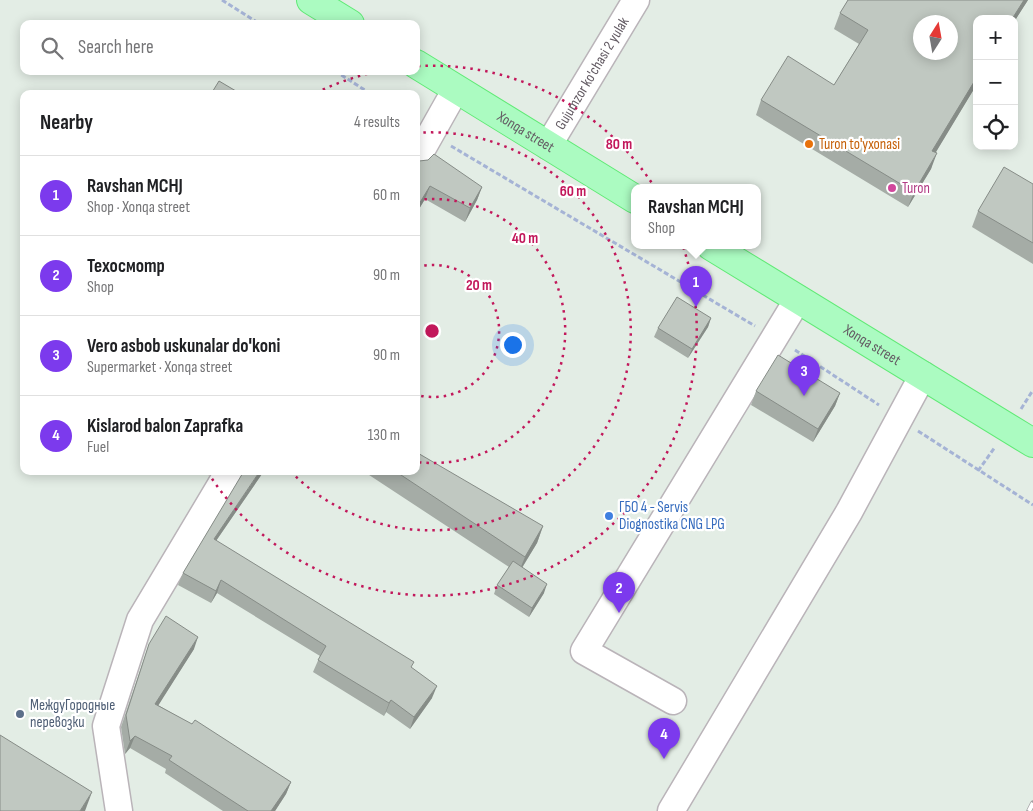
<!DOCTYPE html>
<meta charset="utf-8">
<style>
:root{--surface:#fff;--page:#f6f6f6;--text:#202124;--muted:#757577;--line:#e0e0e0;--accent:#7c3aed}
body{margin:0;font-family:"Sofia Sans Condensed",sans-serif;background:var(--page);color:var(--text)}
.controls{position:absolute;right:15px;top:15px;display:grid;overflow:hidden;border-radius:10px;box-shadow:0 2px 12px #0003}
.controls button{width:45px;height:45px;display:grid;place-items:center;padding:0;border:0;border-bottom:1px solid var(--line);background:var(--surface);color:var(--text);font:25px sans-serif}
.compass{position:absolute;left:913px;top:15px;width:45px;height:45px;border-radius:50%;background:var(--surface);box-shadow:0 2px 12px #0003;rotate:11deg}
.you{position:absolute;left:512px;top:344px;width:18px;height:18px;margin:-12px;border:4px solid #fff;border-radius:50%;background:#1a73e8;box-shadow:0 0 0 8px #1a73e833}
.badge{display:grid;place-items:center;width:32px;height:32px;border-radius:50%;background:var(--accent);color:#fff;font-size:16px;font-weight:700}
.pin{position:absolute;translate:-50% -41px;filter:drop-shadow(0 1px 2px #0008)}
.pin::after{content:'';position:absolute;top:26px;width:18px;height:15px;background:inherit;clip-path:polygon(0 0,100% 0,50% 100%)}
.popup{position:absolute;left:631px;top:184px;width:130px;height:65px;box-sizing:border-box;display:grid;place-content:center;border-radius:10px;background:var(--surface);filter:drop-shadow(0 1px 4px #0005);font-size:16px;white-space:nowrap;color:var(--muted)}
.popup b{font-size:19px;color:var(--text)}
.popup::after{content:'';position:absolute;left:50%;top:100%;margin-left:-10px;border:10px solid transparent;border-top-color:var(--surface)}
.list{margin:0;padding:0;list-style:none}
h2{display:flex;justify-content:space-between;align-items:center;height:65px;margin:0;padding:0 20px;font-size:21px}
h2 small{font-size:16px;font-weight:400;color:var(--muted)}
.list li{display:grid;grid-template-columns:32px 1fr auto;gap:15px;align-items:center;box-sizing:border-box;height:80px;padding:0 20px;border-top:1px solid var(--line)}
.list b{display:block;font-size:19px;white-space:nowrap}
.list p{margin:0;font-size:16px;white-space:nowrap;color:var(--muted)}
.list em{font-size:16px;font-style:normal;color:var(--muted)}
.icon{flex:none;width:28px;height:28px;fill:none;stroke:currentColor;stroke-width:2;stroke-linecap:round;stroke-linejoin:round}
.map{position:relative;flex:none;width:1033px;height:811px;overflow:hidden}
.search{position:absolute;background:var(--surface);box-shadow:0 2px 12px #0003;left:20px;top:20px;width:400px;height:55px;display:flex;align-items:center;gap:12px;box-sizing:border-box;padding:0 18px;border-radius:10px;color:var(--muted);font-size:19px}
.panel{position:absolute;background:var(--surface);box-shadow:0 2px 12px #0003;left:20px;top:90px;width:400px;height:385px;border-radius:10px}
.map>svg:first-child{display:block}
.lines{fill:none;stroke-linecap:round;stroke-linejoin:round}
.minor-casing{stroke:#bab4b9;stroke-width:29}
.major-casing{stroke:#60ea76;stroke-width:30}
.path{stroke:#a5b3d5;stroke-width:3;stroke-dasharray:5 2.5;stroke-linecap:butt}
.minor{stroke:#fff;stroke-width:26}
.major{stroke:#abfbc1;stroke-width:28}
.rail-casing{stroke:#a4a1a4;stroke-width:5.5}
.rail{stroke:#fff;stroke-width:4;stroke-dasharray:11;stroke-linecap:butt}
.wall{fill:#a5aca6}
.shaded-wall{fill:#868c87}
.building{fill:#c0c8c1;stroke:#868c87;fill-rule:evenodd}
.ring{fill:none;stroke:#c2185b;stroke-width:2.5;stroke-dasharray:2.5 5}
.food-dot{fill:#e8710a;stroke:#fff;stroke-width:2}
.hotel-dot{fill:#d1479c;stroke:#fff;stroke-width:2}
.shop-dot{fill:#3f7fe0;stroke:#fff;stroke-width:2}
.service-dot{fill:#5c6f8a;stroke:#fff;stroke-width:2}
.labels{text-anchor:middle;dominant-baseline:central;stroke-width:4.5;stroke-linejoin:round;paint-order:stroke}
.street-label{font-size:15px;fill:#635b63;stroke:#fff}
.food-label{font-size:15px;fill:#c56008;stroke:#fff;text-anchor:start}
.hotel-label{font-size:15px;fill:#b23c85;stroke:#fff;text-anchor:start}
.shop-label{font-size:15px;fill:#366cbe;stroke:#fff;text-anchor:start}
.service-label{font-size:15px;fill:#4e5e75;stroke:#fff;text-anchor:start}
.centre{fill:#c2185b;stroke:#fff;stroke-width:2.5}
.ring-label{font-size:15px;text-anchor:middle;font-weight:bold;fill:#c2185b;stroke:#fff;stroke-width:4.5;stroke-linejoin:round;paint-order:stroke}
</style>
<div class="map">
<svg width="1033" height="811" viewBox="0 0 1033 811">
<rect width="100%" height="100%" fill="#e3ede5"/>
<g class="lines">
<defs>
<g id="minor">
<path id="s1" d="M 548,146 L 636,0"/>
<path d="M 416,160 L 456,89"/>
<path d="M 673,701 L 584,651 L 798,299"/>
<path d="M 119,811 L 106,726 L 140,620 L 229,471"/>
<path d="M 671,811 L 849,512 L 923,375"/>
</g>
<g id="major">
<path d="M 311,0 L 350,24"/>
<path id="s2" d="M 416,64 L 635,199"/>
<path id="s3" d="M 711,246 L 1033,443"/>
</g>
</defs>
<!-- minor casing -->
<use href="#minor" class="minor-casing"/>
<!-- major casing -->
<use href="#major" class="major-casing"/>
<!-- path -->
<g class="path">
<path d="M 222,0 L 260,24"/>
<path d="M 335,71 L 371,94"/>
<path d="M 451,146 L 755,326"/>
<path d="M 795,350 L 879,405"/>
<path d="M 1021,409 L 1033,390"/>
<path d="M 918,431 L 1033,505"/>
<path d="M 978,471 L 995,447"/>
</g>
<!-- minor -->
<use href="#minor" class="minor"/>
<!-- major -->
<use href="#major" class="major"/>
<defs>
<path id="rail" d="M 1029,811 L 1033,803"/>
</defs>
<!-- rail casing -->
<use href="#rail" class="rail-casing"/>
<!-- rail -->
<use href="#rail" class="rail"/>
</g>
<!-- wall -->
<g class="wall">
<path d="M 848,0 L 1028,0 L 1014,22 L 1014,19 L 977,19 L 977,84 L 935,153 L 931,169 L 908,207 L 756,115 L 761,100 L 834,85 L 859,44 L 834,29 L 840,13 Z"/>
<path d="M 416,166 L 482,187 L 477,200 L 465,222 L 425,199 L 416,214 Z"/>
<path d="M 1033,184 L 1033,264 L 972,227 L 978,211 Z"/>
<path d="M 711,318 L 708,327 L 688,358 L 654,337 L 658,328 Z"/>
<path d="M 756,391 L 840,393 L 835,406 L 813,442 L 751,405 Z"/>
<path d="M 264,471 L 216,541 L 412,668 L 432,698 L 410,729 L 386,712 L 384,716 L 313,672 L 320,656 L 217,593 L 211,603 L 178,585 L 183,573 Z"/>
<path d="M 363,471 L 416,471 L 543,526 L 537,543 L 522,568 L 544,593 L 529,617 L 494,594 L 497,585 L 509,567 Z"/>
<path d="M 149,644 L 194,649 L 158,705 L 291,782 L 286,794 L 275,811 L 223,811 L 165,773 L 166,769 L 130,748 L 125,754 L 121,727 Z"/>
</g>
<!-- shaded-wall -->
<g class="shaded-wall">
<path d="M 1024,0 L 1028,0 L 1014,22 L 1014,19 L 1012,19 Z"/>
<path d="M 977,77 L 977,84 L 927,167 L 932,151 Z"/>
<path d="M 937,153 L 931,169 L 908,207 L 914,192 Z"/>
<path d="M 430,186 L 425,199 L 416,214 L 416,209 Z"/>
<path d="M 482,187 L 477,200 L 465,222 L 470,208 Z"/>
<path d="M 711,318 L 708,327 L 688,358 L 692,349 Z"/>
<path d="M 840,393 L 835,406 L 813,442 L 818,429 Z"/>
<path d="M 260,471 L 264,471 L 209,551 L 214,539 Z"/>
<path d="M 543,526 L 537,543 L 518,574 L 525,557 Z"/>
<path d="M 221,580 L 217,593 L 211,603 L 216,591 Z"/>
<path d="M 547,584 L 544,593 L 529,617 L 532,608 Z"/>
<path d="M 198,637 L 194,649 L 151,717 L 155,704 Z"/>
<path d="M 437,686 L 432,698 L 410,729 L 414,717 Z"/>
<path d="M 391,700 L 386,712 L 384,716 L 389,703 Z"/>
<path d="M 135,736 L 130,748 L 125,754 L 130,741 Z"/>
<path d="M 291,782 L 286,794 L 275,811 L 271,811 Z"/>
<path d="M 92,792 L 85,811 L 80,811 Z"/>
</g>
<!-- building -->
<g class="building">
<path d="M 848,0 L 1024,0 L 1012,19 L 977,19 L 977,77 L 932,151 L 937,153 L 914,192 L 761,100 L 788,56 L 834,85 L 868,30 L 840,13 ZM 920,22 L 950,22 L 950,52 L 920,52 Z"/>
<path d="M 219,81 L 241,94 L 211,94 Z"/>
<path d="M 434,154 L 482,187 L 470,208 L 430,186 L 416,209 L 416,166 L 419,161 L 428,160 Z"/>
<path d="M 1004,167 L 1033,184 L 1033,243 L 978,211 Z"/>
<path d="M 677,297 L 711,318 L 692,349 L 658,328 Z"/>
<path d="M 778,355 L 840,393 L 818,429 L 756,391 Z"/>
<path d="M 416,452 L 543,526 L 525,557 L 395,471 L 416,471 Z"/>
<path d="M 244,471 L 260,471 L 214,539 L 414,662 L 411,667 L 437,686 L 414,717 L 391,700 L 389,703 L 318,660 L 326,646 L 221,580 L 216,591 L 183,573 Z"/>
<path d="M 513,561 L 547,584 L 532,608 L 497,585 Z"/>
<path d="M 166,616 L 198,637 L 155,704 L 192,724 L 195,720 L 291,782 L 271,811 L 248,811 L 169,760 L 172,756 L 135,736 L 130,741 L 126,715 L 149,644 Z"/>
<path d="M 0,735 L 92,792 L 80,811 L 0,811 Z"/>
</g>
<!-- distance rings -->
<g class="ring">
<path d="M417 267A66 66 0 1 1 417 395"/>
<path d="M417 200A132 132 0 1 1 417 462"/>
<path d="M416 133A199 199 0 1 1 291 472"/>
<path d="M316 93A265 265 0 0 1 379 71M418 66A265 265 0 1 1 207 471"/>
</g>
<!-- markers -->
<circle class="food-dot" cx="809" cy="144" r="5"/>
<circle class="hotel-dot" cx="892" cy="188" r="5"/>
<circle class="shop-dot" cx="609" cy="516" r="5"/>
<circle class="service-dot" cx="20" cy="714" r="5"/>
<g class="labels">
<!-- street labels -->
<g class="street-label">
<text stroke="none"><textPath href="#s1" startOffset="85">Gujumzor ko'chasi 2 yulak</textPath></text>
<text stroke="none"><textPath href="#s2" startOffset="129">Xonqa street</textPath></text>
<text stroke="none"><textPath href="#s3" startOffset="189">Xonqa street</textPath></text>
</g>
<!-- food labels -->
<g class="food-label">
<text x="819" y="144">Turon to'yxonasi</text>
</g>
<!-- hotel labels -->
<g class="hotel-label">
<text x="902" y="188">Turon</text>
</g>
<!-- shop labels -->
<g class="shop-label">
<text x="619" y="507">ГБО 4 - Servis<tspan x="619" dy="17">Diognostika CNG LPG</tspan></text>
</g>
<!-- service labels -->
<g class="service-label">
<text x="30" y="705">МеждуГородные<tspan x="30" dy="17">перевозки</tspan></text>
</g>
</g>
<circle cx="432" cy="331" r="8" class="centre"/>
<g class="ring-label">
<text x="619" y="149">80 m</text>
<text x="573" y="196">60 m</text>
<text x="525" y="243">40 m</text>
<text x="479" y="290">20 m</text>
</g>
</svg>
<div class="controls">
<button>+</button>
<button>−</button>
<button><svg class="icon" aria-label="locate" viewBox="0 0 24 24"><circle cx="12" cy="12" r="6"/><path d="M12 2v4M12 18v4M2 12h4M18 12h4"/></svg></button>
</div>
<svg class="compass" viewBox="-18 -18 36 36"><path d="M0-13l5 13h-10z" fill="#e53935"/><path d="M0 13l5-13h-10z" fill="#757577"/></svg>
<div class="you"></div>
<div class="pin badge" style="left:696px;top:307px">1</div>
<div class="popup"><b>Ravshan MCHJ</b>Shop</div>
<div class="pin badge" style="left:619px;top:613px">2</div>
<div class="pin badge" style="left:804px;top:396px">3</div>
<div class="pin badge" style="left:664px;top:759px">4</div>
<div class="search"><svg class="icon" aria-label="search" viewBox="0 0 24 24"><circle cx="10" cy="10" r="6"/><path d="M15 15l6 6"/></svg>Search here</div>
<section class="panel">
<h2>Nearby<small>4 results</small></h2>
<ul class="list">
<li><span class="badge">1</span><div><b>Ravshan MCHJ</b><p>Shop · Xonqa street</p></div><em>60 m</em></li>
<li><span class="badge">2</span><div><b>Техосмотр</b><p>Shop</p></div><em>90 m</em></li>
<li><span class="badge">3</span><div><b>Vero asbob uskunalar do'koni</b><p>Supermarket · Xonqa street</p></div><em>90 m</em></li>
<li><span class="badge">4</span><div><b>Kislarod balon Zaprafka</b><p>Fuel</p></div><em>130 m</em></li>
</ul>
</section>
</div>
